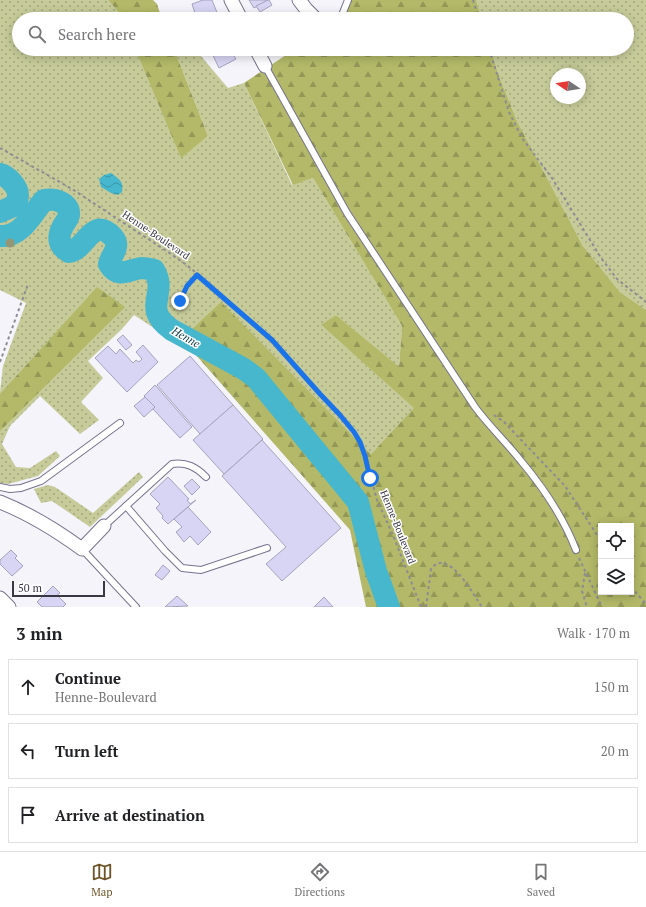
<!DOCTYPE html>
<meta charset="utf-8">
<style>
:root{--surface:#fff;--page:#f2f2f2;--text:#202124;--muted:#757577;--line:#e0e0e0;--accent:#6e5326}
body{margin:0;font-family:"PT Serif",serif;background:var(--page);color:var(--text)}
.controls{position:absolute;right:12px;bottom:12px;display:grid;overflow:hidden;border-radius:0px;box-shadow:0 2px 10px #0003}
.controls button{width:36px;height:36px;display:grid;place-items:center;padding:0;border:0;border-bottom:1px solid var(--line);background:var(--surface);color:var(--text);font:20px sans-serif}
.compass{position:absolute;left:550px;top:68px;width:36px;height:36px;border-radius:50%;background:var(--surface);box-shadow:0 2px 10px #0003;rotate:282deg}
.scale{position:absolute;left:12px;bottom:10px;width:93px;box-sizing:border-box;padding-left:4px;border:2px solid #383742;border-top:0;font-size:11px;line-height:14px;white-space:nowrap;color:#383742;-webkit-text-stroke:3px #fff;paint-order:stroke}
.stop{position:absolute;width:12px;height:12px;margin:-9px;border:3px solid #1a73e8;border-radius:50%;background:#fff}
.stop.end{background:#1a73e8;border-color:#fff;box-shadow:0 1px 4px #0008}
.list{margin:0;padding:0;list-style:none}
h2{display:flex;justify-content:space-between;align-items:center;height:52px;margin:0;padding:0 16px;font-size:17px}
h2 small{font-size:13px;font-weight:400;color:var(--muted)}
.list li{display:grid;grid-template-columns:26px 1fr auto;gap:12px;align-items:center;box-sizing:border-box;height:56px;margin:0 8px 8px;padding:0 8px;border:1px solid var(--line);border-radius:0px}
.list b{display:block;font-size:15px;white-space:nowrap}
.list p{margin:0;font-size:13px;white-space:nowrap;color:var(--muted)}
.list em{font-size:13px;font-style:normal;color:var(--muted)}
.icon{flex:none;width:22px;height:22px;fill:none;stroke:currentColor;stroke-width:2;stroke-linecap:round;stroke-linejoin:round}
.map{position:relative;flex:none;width:646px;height:607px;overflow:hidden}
.search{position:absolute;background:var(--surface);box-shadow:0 2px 10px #0003;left:12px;right:12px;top:12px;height:44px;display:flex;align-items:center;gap:10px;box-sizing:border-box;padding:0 14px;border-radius:22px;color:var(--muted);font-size:15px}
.sheet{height:244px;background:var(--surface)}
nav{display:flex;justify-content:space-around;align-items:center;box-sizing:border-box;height:56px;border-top:1px solid var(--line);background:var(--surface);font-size:11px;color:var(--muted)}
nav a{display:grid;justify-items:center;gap:2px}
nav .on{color:var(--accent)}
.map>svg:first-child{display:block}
.grass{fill:url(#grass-dots);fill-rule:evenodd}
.forest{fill:url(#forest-firs);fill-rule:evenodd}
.water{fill:url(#water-waves)}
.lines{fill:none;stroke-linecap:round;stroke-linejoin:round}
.river{stroke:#46b7cd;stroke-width:22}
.building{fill:#d8d5f4;stroke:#a5a2bd}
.service-casing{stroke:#76738c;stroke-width:8}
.minor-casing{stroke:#76738c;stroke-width:15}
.path{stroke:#8d8c95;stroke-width:2;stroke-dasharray:3 3;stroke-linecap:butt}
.service{stroke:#fff;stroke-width:6}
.minor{stroke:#fff;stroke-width:13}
.tree{fill:#959676}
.route{stroke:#1a73e8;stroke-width:5}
.labels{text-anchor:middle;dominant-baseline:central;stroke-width:3;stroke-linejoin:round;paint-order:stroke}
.street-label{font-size:10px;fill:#383742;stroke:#fff}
.water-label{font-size:11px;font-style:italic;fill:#093d47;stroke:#fff}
</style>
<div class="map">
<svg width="646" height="607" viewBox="0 0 646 607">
<defs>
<pattern id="grass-dots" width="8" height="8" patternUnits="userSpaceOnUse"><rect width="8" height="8" fill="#c6cb99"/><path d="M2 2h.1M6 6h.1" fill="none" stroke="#a2a67e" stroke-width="1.8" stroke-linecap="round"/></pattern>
<pattern id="forest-firs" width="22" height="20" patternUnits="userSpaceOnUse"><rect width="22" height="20" fill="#b3b968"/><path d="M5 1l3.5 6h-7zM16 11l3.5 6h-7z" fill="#939757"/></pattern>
<pattern id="water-waves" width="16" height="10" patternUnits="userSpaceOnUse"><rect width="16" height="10" fill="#46b7cd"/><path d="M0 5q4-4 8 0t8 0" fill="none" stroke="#3b96a8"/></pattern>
</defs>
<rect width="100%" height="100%" fill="#f5f4fa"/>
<!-- grass -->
<g class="grass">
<path d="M 0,0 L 108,0 L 120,14 L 122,19 L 19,19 L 19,49 L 135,49 L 181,157 L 208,136 L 174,49 L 195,49 L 228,88 L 244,83 L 292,185 L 313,178 L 402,326 L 399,368 L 336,315 L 322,326 L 415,408 L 371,454 L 221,303 L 177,343 L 134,315 L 122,329 L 88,361 L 103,378 L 81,402 L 99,420 L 80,434 L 40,396 L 10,426 L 2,444 L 16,467 L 30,468 L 56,451 L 60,456 L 38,476 L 8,484 L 0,483 L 0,392 L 3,366 L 26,303 L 0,290 Z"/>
<path d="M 476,0 L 646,0 L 646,310 L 620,292 L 583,246 L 517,121 L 498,73 L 491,49 L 627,49 L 627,19 L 482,19 ZM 556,74 L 580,74 L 580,98 L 556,98 Z"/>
<path d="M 139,472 L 143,477 L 90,527 L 52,501 L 41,503 L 34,489 L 48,485 L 55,487 L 93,513 Z"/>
</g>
<!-- forest -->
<g class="forest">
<path d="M 108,0 L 153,0 L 157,4 L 162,19 L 122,19 L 120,14 Z"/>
<path d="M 348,0 L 476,0 L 482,19 L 341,19 L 345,16 Z"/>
<path d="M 135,49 L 174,49 L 208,136 L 181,158 Z"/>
<path d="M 295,49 L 491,49 L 498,73 L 517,121 L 583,246 L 620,292 L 646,310 L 646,607 L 366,607 L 350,530 L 195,354 L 177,343 L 221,302 L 371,454 L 414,408 L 321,325 L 336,315 L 399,367 L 402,326 L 313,178 L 293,185 L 244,83 ZM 601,526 L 631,526 L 631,592 L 601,592 Z"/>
<path d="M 97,287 L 125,307 L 0,431 L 0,394 Z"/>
</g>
<!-- water -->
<path class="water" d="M 111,173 C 119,179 124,181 122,192 L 118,195 L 111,193 L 101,187 L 99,179 L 104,175 Z"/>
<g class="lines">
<!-- river -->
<g class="river">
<path d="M 0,174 C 8,176 18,187 18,195 C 18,198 17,202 16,205 L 0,212"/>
<path d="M 0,236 C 21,238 32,214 44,200 C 54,198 70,202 69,215 C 68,220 65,222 63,226 C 57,237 58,246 69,252 C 87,249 92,215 113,237 C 115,239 117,244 116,246 C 116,252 110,258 109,264 C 118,279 128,270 141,268 C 146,268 150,269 154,270 C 169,295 140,307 172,330 L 244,369 L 256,378 L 358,502 L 376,571 L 389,607"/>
</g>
</g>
<!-- building -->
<g class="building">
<path d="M 203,0 L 212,0 L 218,15 L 206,19 L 197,19 L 192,4 Z"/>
<path d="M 249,0 L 268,0 L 254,8 Z"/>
<path d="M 268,0 L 269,0 L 272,5 L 260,12 L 256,6 Z"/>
<path d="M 210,49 L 233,49 L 234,52 L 232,53 L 236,59 L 219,68 Z"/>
<path d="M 123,335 L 132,345 L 126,350 L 117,340 Z"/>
<path d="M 143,345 L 158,362 L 127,392 L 95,358 L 108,346 L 116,354 L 120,349 L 133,363 L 136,360 L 139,362 L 142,359 L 136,352 Z"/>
<path d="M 190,356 L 233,405 L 200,434 L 157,385 Z"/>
<path d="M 155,385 L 192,427 L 180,438 L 153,409 L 155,407 L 144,396 Z"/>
<path d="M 145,397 L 155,407 L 144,417 L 134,406 Z"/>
<path d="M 233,405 L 263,439 L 224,474 L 193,440 Z"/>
<path d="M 262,440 L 341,528 L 282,581 L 266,564 L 286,547 L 222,476 Z"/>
<path d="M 168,477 L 189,499 L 187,500 L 190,504 L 196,500 L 168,524 L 162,518 L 163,516 L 156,508 L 160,504 L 150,494 Z"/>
<path d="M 192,479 L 200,487 L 192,495 L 184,486 Z"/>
<path d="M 188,507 L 211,532 L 198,545 L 190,536 L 184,542 L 176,532 L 182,527 L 174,519 Z"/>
<path d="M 11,550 L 17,556 L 15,558 L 23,566 L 12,576 L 0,564 L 0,560 Z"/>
<path d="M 163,565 L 170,571 L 162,580 L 155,575 Z"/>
<path d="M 53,586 L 60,593 L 57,595 L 66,604 L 63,607 L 42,607 L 37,602 Z"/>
<path d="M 177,596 L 188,606 L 165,607 Z"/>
<path d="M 324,597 L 333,607 L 314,607 Z"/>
</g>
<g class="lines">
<defs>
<g id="service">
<path d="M 337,19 L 342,15 L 348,0"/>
<path d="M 265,66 L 347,213 L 475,407 C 489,426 506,442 521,461 C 542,486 564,519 576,550"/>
<path d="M 0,487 L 10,489 L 21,488 L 41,481 L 120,423"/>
<path d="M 126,506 L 165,551 L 182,568 L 201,570 L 267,548"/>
<path d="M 104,526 L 172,464 C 187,462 196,467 206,477"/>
<path d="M 82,549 L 136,607"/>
</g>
<g id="minor">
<path d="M 231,0 L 241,19"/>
<path d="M 299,0 L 306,9 L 314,17"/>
<path d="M 256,49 L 265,66"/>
<path d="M 0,502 C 30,514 56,530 82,549 L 104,526"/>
<path d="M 0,598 L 9,607"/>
</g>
</defs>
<!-- service casing -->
<use href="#service" class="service-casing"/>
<!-- minor casing -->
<use href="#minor" class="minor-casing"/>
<!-- path -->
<g class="path">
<path d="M 473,0 L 479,19"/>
<path d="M 489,49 L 509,112 L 522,138 L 552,178 L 601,258 L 617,279 L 646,302"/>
<path d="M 0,148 L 72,189 L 168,252 L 188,266 L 253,322 L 283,351 L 320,394 L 340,415 L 354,432 L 360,442 L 365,456 L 377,500 L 393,535 L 421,607"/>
<path d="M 180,301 L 187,286 L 197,275"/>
<path d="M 0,362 L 28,284"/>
<path d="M 494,415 L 504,422 L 565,486 L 601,541"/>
<path d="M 579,558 L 602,607"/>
<path d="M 585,573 L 582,591 L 587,607"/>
<path d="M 631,587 L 646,604"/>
<path d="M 426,607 L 431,569 C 448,546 474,596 482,607"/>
</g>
<!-- service -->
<use href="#service" class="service"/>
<!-- minor -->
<use href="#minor" class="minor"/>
</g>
<!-- trees -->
<circle class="tree" cx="10" cy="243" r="4.5"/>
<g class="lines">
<!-- route -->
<path class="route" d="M 180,301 L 187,286 L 197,275 L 272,340 L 320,394 L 340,415 L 354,432 L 360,442 L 365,456 L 370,478"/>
</g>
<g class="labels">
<!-- street labels -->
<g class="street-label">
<text transform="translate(156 235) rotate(34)">Henne-Boulevard</text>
<text transform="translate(398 527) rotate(68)">Henne-Boulevard</text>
</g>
<!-- water labels -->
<g class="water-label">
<text transform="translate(186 337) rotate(30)">Henne</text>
</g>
</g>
</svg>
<div class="controls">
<button><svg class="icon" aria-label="locate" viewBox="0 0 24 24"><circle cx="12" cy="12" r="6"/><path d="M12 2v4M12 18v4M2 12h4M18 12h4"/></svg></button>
<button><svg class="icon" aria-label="layers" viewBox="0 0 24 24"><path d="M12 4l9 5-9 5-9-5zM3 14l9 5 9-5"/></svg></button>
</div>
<svg class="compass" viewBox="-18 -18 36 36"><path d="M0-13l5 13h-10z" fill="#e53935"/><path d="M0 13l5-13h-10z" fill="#757577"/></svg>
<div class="scale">50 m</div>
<div class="stop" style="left:370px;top:478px"></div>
<div class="stop end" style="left:180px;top:301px"></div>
<div class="search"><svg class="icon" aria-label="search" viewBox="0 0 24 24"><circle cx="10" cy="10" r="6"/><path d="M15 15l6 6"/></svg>Search here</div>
</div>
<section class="sheet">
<h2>3 min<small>Walk · 170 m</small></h2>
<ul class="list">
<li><svg class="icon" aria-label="ahead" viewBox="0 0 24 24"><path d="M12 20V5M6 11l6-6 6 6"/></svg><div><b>Continue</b><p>Henne-Boulevard</p></div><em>150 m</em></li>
<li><svg class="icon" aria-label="left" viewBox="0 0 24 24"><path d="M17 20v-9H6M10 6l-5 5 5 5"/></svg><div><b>Turn left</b></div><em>20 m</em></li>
<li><svg class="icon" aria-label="arrive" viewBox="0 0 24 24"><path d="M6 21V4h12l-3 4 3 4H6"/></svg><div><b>Arrive at destination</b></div></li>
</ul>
</section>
<nav>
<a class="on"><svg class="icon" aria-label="map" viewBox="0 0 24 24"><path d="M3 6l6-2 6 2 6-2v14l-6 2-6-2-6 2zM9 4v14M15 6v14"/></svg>Map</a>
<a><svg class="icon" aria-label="directions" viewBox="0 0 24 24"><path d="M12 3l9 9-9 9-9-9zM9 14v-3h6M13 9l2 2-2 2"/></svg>Directions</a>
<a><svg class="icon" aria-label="saved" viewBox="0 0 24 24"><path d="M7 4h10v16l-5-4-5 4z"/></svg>Saved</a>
</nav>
